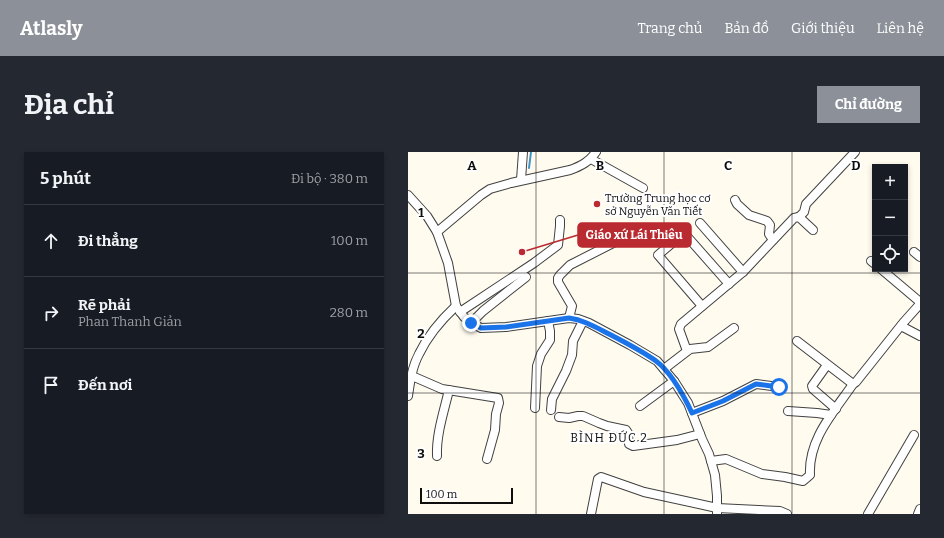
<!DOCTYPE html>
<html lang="vi">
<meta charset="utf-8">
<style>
:root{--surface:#171b24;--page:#242831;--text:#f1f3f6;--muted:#9ea1a6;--line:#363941;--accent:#8c9099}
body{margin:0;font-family:Bitter,serif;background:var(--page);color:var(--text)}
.controls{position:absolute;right:12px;top:12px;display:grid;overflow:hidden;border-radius:0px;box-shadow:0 2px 6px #0003}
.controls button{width:36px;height:36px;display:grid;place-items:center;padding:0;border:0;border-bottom:1px solid var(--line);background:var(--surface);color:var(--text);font:20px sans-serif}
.scale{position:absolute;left:12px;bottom:10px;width:93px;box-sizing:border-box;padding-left:4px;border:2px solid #0e0e0e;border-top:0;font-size:11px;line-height:14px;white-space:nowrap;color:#0e0e0e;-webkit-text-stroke:3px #fff;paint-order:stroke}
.stop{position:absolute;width:12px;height:12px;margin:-9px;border:3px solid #1a73e8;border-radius:50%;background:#fff}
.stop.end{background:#1a73e8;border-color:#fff;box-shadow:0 1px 4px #0008}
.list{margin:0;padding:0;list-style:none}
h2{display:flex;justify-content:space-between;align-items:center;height:52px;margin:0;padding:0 16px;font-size:17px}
h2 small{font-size:13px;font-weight:400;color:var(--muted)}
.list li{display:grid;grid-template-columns:26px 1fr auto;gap:12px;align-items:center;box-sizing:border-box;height:72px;padding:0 16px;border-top:1px solid var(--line)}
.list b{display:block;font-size:15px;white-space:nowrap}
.list p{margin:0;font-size:13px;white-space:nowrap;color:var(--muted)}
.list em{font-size:13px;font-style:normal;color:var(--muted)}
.icon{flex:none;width:22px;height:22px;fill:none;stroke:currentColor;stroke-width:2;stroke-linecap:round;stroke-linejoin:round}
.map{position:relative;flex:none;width:512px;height:362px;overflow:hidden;border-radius:0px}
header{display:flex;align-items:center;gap:24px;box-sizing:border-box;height:56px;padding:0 20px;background:var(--accent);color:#fff}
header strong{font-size:19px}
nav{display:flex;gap:22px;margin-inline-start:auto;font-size:14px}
.intro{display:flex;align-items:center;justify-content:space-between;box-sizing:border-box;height:96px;padding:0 24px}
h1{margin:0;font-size:28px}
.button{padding:10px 18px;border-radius:0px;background:var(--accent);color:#fff;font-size:14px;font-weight:700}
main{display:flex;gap:24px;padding:0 24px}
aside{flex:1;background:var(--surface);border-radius:0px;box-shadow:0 2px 6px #0003}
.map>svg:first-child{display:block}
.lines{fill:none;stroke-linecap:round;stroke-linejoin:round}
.stream{stroke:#3e93c9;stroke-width:2}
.minor-casing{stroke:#414141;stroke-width:10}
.minor{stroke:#fff;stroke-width:8}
.route{stroke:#1a73e8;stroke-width:5}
.grid{fill:none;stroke:#0e0e0e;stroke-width:1;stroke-opacity:0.55}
.poi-dot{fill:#ba2a31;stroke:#fff;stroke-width:1.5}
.labels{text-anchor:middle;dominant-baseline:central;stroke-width:4;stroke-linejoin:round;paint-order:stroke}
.poi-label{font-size:11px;fill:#0e0e0e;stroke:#fff;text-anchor:start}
.neighbourhood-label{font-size:12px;letter-spacing:1px;fill:#0e0e0e;stroke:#fff}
.grid-label{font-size:13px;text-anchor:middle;font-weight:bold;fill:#0e0e0e;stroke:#fff;stroke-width:4;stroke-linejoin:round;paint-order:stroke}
.leader{fill:none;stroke:#ba2a31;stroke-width:1.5}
.callout-dot{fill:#ba2a31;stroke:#fff;stroke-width:1.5}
.callout{fill:#ba2a31;stroke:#ba2a31;stroke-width:1.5}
.callout-label{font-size:12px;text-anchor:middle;font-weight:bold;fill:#fff}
</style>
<header>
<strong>Atlasly</strong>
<nav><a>Trang chủ</a><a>Bản đồ</a><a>Giới thiệu</a><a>Liên hệ</a></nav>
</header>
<div class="intro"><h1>Địa chỉ</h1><a class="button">Chỉ đường</a></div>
<main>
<aside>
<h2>5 phút<small>Đi bộ · 380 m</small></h2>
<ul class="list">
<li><svg class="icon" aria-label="ahead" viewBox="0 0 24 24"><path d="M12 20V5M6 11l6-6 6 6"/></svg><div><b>Đi thẳng</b></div><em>100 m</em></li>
<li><svg class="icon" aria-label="right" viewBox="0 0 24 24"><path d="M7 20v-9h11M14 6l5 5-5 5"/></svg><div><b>Rẽ phải</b><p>Phan Thanh Giản</p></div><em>280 m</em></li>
<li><svg class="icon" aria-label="arrive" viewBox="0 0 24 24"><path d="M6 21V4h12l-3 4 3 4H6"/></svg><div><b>Đến nơi</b></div></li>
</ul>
</aside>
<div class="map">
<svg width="512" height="362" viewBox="0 0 512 362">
<rect width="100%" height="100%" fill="#fffbef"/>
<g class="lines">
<!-- stream -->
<path class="stream" d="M 121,16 L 123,0"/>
<defs>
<g id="minor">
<path d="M 183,7 L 235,36"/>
<path d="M 113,28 L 115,0"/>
<path d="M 0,43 L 19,64 L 29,80 L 40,111 L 48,154 L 56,165 L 63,171 L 73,176 L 98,175 L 161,166 L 170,167 L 181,171 L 222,193 L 249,209 L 266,229 L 280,251 L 294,287 L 301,302 L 307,323 L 309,344 L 309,362"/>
<path d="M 327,48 L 329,52 L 341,63 L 359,69 L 362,73 L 361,82 L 365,88"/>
<path d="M 391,65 L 396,60 L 398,52 L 447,0"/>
<path d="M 292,71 L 335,120"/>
<path d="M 29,80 L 73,43 L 82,37 L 103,31 L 162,18 C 173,14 181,10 188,0"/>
<path d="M 506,100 L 512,105"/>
<path d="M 463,109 L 467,112"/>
<path d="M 473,117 L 512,150"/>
<path d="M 294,154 L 250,103 L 276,81 L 321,132"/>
<path d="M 52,160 L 126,111 L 150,93 L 152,74 L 152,68"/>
<path d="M 161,166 L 164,154 L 150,130 L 150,126 L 152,123 L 162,113 L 221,83"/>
<path d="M 63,171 L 75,159 L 118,125"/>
<path d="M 493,174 L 512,184"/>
<path d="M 389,189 L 445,232"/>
<path d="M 279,199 L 271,177 L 273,172 L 335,120 L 386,66 L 391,65 L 405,78"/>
<path d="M 419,213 L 404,234 L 405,237 L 428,257"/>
<path d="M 256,217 L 282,197 L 300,195 L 326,176"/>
<path d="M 4,224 L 34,237 L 90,246 L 91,251 L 88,262 L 87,278 L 79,307"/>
<path d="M 0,244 C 2,230 4,215 11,202 C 20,183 33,168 48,154"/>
<path d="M 232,254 L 266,229"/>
<path d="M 127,256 L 129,214 L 133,202 L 142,188 L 142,179 L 140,169"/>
<path d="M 143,258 L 144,247 L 158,219 L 164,203 L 165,189 L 175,169"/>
<path d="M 380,259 L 409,261 L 423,263"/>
<path d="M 284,261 L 315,249 L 348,232 L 371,235"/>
<path d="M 151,265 L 161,266 L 170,264 L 175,264 L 191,271 L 199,274 L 218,278 L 220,281 L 221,292 L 225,294 L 269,288 L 292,282"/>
<path d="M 29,304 C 28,283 36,259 41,238"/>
<path d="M 303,309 L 318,307 L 354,322 L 377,325 L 395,329 L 402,323 C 400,287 426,260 445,232 L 448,230 L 495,171 L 512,152"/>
<path d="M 183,362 L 190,327 L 193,325 L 236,340 L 309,356 L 372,359 L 379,362"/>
<path d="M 460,362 L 506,283"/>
<path d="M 510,362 L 512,357"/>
</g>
</defs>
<!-- minor casing -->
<use href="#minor" class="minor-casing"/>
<!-- minor -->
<use href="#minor" class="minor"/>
</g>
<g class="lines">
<!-- route -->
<path class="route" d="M 63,171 L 73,176 L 98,175 L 161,166 C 176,168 189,176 203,183 C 218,191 234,199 248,209 C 264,221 276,244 284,261 L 315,249 L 348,232 L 371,235"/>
</g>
<!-- grid -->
<path class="grid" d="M 128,0 L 128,362M 256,0 L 256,362M 384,0 L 384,362M 0,121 L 512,121M 0,241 L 512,241"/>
<!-- markers -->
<circle class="poi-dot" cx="189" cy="52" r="4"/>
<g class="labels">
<!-- poi labels -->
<g class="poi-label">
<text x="197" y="46">Trường Trung học cơ<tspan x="197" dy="13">sở Nguyễn Văn Tiết</tspan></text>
</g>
<!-- neighbourhood labels -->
<g class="neighbourhood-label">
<text x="201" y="286">BÌNH ĐỨC 2</text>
</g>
</g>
<g class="grid-label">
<text x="64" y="18">A</text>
<text x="192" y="18">B</text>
<text x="320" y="18">C</text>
<text x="448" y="18">D</text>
<text x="13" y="65">1</text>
<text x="13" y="186">2</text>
<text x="13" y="306">3</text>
</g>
<!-- callouts -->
<path class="leader" d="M114 100L170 83"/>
<circle class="callout-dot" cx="114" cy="100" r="4"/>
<rect class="callout" x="170" y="71" width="113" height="24" rx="4"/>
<g class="callout-label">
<text x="226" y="87">Giáo xứ Lái Thiêu</text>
</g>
</svg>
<div class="controls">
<button>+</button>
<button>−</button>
<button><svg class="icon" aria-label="locate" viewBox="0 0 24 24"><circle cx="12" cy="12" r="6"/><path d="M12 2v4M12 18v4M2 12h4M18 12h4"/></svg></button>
</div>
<div class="scale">100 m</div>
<div class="stop" style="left:371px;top:235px"></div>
<div class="stop end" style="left:63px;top:171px"></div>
</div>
</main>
